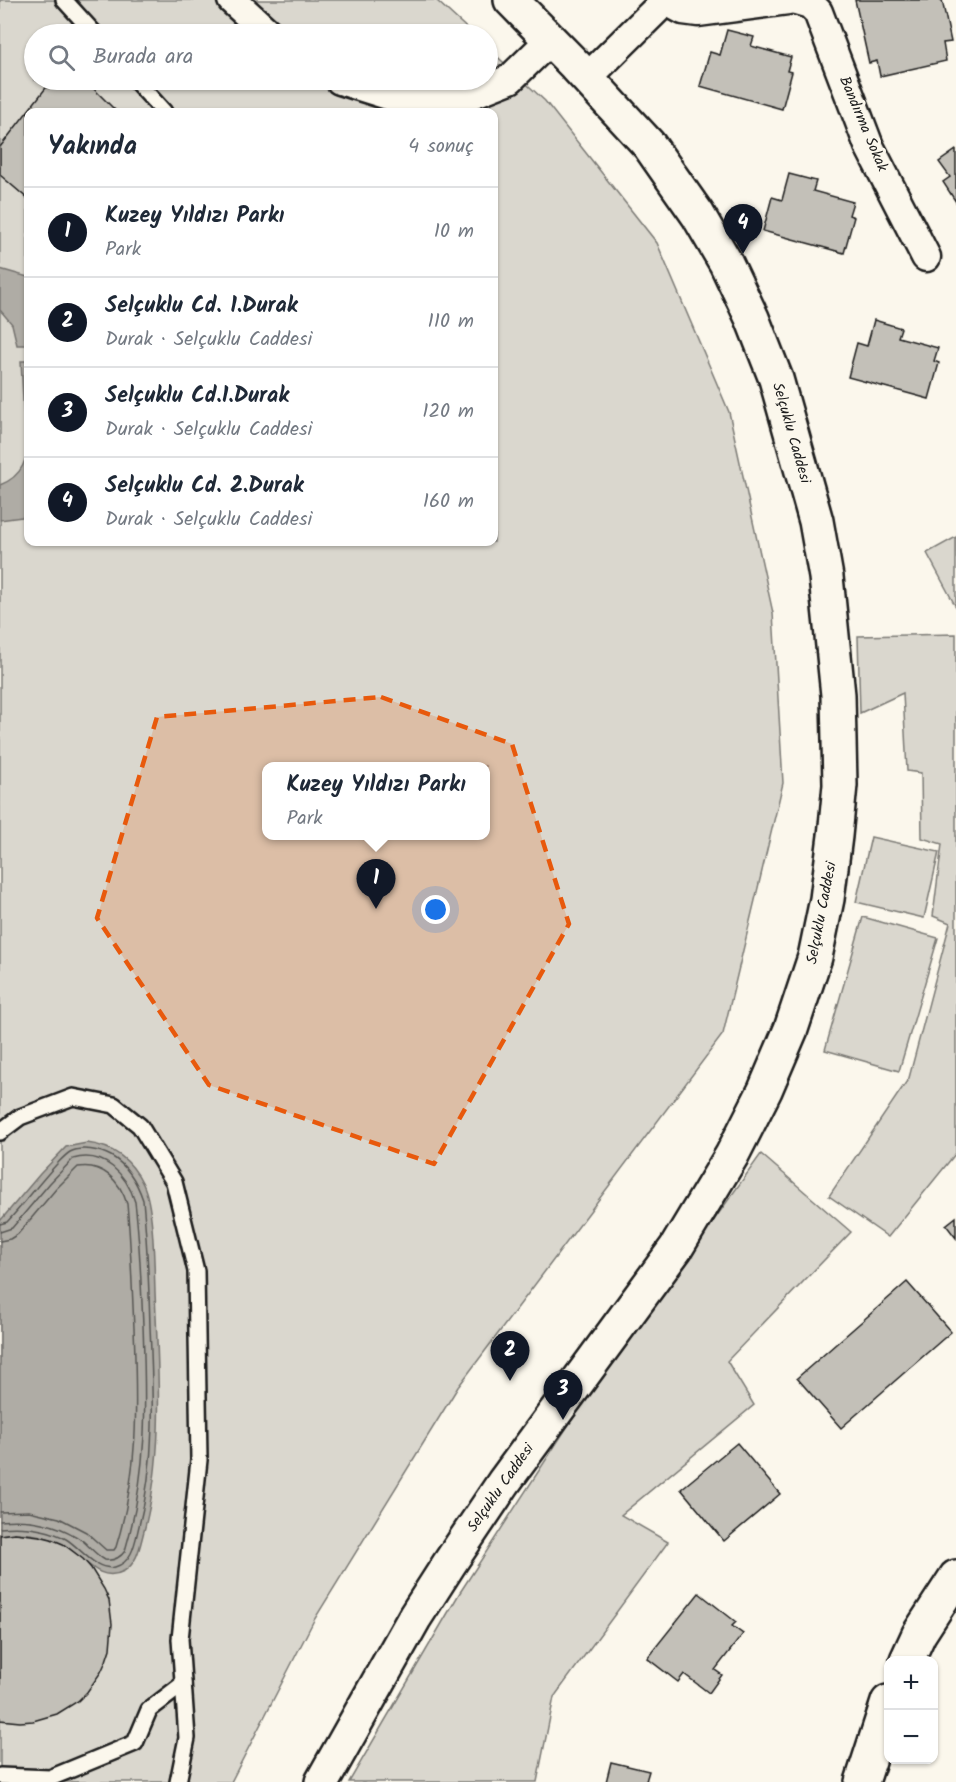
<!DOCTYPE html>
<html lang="tr">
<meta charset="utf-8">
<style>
:root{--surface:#fff;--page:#f6f6f7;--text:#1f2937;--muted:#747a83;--line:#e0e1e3;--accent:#111827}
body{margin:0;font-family:Kalam,sans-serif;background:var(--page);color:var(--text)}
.controls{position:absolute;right:18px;bottom:18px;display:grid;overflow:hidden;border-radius:12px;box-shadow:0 2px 4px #0004}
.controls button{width:54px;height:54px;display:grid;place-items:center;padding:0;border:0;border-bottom:2px solid var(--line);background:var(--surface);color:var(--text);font:30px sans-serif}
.you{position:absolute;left:436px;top:910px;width:21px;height:21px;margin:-15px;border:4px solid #fff;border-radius:50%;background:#1a73e8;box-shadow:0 0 0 9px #1a73e833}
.badge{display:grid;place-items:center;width:39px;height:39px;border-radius:50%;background:var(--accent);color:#fff;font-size:20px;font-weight:700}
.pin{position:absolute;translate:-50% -50px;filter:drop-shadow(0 2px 3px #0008)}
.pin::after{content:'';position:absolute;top:32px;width:21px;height:18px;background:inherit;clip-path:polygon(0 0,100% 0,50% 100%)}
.popup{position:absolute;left:262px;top:762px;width:228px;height:78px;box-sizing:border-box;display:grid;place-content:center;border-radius:12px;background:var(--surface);filter:drop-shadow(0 2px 4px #0005);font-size:20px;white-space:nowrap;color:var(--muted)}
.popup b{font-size:22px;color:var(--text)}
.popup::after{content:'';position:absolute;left:50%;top:100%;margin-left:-12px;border:12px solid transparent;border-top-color:var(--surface)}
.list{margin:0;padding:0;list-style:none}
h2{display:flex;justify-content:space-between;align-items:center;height:78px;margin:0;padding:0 24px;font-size:26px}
h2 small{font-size:20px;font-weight:400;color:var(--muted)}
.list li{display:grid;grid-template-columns:39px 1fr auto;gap:18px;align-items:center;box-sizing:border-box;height:90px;padding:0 24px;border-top:2px solid var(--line)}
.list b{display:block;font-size:22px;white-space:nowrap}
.list p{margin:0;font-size:20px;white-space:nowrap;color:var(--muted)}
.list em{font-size:20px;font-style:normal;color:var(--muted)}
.icon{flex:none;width:33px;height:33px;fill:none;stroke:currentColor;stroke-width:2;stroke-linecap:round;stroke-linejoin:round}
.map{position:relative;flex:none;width:956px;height:1782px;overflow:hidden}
.search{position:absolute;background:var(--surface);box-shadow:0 2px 4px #0004;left:24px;top:24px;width:474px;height:66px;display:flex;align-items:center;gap:15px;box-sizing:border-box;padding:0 21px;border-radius:33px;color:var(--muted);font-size:22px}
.panel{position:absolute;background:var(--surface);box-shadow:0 2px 4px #0004;left:24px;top:108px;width:474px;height:438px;border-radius:12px}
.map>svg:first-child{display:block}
.green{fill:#dad7ce;stroke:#7b7a75;stroke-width:1.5;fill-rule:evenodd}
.water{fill:#afaca5;stroke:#74726e;stroke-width:1.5}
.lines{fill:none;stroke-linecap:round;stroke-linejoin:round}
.shore{stroke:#575653;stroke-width:1.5}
.building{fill:#c3c0b8;stroke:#1c1c1c;stroke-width:1.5}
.service-casing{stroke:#1c1c1c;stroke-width:20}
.minor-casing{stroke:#1c1c1c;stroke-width:33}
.tertiary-casing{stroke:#1c1c1c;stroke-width:38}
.service{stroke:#fbf7ec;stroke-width:15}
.minor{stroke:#fbf7ec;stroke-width:28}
.tertiary{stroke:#fbf7ec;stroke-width:33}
.marked{fill:#e8590c;fill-opacity:0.2;stroke:#e8590c;stroke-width:4.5;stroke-dasharray:12 8;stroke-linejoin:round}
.labels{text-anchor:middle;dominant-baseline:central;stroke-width:6;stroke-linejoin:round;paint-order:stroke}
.street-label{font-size:15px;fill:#1c1c1c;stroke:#fbf7ec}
</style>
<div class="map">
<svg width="956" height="1782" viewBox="0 0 956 1782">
<rect width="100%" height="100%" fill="#fbf7ec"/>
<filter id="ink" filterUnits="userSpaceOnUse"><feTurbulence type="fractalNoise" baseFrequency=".0167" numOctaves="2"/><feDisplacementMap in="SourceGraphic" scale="12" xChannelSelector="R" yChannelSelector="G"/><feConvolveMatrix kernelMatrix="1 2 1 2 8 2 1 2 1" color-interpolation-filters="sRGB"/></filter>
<g filter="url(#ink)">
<!-- green -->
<g class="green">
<path d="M 0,0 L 436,0 L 473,34 L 34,34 L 34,80 L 488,80 L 488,48 L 545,101 L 657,243 L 729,412 L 773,613 L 783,783 L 723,1034 L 458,1387 L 314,1620 L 231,1782 L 0,1782 ZM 28,112 L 494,112 L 494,542 L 28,542 ZM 266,766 L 485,766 L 485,836 L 266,836 Z"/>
<path d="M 956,537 L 956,607 L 927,553 Z"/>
<path d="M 956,634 L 956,1153 L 888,1237 L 829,1196 L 909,1078 L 950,923 L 933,916 L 942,844 L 922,838 L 921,773 L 907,771 L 903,693 L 860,713 L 858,636 Z"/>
<path d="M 871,837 L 939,852 L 924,918 L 856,902 Z"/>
<path d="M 863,917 L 938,938 L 899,1071 L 825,1050 Z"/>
<path d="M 761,1154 L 851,1232 L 727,1361 L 754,1405 L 621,1515 L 668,1542 L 554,1697 L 537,1782 L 349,1782 L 459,1594 L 575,1415 Z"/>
</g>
<!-- water -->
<g class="water">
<path d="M 0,269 L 28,277 L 28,345 L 17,345 L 12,324 L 0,310 Z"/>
<path d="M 21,361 L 28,361 L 28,419 L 24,419 Z"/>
<path d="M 28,436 L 28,515 L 22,517 L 0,520 L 0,485 C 23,476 28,459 28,436 Z"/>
<path d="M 87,1143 C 113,1146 132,1161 143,1184 C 154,1206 154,1265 155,1292 C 158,1372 165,1452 144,1531 C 140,1545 138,1563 124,1571 C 98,1585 82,1554 62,1544 C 43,1534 21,1531 0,1535 L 0,1221 L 40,1174 L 66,1147 Z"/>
</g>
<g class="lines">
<!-- shore -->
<g class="shore">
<path d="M 0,1224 L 7,1222 C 24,1204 39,1183 56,1165 C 60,1161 65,1155 70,1152 C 81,1146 100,1150 111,1156 C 128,1166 137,1182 143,1200 C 147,1242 149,1285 150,1327 C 153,1395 156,1460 139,1526 C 135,1542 133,1562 115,1567 C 96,1572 81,1548 66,1539 C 46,1528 22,1526 0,1528"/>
<path d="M 0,1232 L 12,1228 L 50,1183 L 73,1159 C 104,1150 127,1175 135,1202 C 140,1243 141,1284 143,1325 C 146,1406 148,1472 125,1551 C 120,1558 114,1561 105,1560 C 96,1555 90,1547 83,1541 C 58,1523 30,1518 0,1521"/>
<path d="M 0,1241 L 10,1239 L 18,1234 L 56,1189 L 78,1167 C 103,1163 120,1181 127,1204 C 131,1245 132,1287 134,1328 C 137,1405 139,1472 116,1547 L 114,1550 L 106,1550 L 86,1532 L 59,1518 L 29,1511 L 0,1512"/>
</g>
</g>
<!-- building -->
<g class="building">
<path d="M 855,0 L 942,0 L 951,42 L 943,43 L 946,61 L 880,76 L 877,61 L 869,63 Z"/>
<path d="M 727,30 L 754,37 L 751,46 L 791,57 L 787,71 L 792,72 L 782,109 L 700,86 L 710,52 L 720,55 Z"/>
<path d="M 52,80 L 85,80 L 117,112 L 28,112 L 28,199 L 0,175 L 0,147 Z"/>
<path d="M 956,150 L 956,202 L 943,182 L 950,177 L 939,162 Z"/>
<path d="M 789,174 L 816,181 L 813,191 L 853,202 L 849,215 L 854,217 L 844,253 L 763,231 L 772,197 L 782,200 Z"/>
<path d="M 874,320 L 901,328 L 898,337 L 938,348 L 934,361 L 939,363 L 929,399 L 848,377 L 857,343 L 867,346 Z"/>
<path d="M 956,1217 L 956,1238 L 946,1225 Z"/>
<path d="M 907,1282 L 951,1332 L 841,1428 L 797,1378 Z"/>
<path d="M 737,1443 L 780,1494 L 724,1541 L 681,1489 Z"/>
<path d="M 15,1533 L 39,1536 L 51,1539 L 63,1544 L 83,1559 L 91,1568 L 104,1589 L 109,1600 L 112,1624 L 110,1649 L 106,1661 L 101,1672 L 87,1692 L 78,1701 L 57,1714 L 33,1721 L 20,1722 L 0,1720 L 0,1535 Z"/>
<path d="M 699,1593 L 736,1622 L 732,1626 L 743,1634 L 715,1670 L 722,1675 L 709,1693 L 684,1674 L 678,1682 L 647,1658 Z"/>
<path d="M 611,1762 L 649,1771 L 646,1781 L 650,1782 L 606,1782 Z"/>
</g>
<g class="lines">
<defs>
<g id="service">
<path d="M 64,0 L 95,34"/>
<path d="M 135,80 L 164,112"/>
<path d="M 0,1132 L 20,1117 L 73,1097 L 114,1105 L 140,1126 L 174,1182 L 196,1271 L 199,1460 L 180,1639 L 187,1738 L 178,1782"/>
<path d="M 0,1776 L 50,1778 L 135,1743 L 149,1710 L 183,1684"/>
</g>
<g id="minor">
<path d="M 232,0 L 269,34"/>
<path d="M 796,0 L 810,4 L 818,12 L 869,146 L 926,257"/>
<path d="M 666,1 L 683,10 L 698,12 L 788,0"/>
<path d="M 587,78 L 666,0"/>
<path d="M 340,80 L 410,102 L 467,96 L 510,79 L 550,40"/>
</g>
<g id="tertiary">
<path d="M 907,1660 L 919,1634 L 956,1577"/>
<path d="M 322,1782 L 415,1617 L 449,1564 L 504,1482 L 676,1248 L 732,1155 L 765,1090 L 791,1029 L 815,957 L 827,899 L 835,836 L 840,785 L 838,695 L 826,577 L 816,521 L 776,379 L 752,318 L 726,263 L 698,215 L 649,145 L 575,65 L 511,0"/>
<path d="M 862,1782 L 888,1702"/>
</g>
</defs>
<!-- service casing -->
<use href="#service" class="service-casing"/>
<!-- minor casing -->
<use href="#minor" class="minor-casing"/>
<!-- tertiary casing -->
<use href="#tertiary" class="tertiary-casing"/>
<!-- service -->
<use href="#service" class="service"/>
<!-- minor -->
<use href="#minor" class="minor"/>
<!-- tertiary -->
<use href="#tertiary" class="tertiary"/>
</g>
</g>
<!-- marked area -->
<path class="marked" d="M 381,697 L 512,744 L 569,924 L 434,1164 L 209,1085 L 97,918 L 157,717 Z"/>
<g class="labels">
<!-- street labels -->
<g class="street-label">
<text transform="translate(863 124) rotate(67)">Bandırma Sokak</text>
<text transform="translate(791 433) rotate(74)">Selçuklu Caddesi</text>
<text transform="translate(822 913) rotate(-79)">Selçuklu Caddesi</text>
<text transform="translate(501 1488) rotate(-55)">Selçuklu Caddesi</text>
</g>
</g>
</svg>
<div class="controls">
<button>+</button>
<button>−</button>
</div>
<div class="you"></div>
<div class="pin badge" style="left:376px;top:909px">1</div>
<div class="popup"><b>Kuzey Yıldızı Parkı</b>Park</div>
<div class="pin badge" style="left:510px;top:1381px">2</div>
<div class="pin badge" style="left:563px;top:1420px">3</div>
<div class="pin badge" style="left:743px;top:254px">4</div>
<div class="search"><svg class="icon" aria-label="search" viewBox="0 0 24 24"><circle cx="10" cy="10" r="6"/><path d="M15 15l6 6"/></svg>Burada ara</div>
<section class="panel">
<h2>Yakında<small>4 sonuç</small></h2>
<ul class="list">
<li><span class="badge">1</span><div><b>Kuzey Yıldızı Parkı</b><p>Park</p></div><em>10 m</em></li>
<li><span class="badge">2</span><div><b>Selçuklu Cd. 1.Durak</b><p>Durak · Selçuklu Caddesi</p></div><em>110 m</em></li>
<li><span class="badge">3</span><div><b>Selçuklu Cd.1.Durak</b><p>Durak · Selçuklu Caddesi</p></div><em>120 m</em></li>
<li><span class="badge">4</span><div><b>Selçuklu Cd. 2.Durak</b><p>Durak · Selçuklu Caddesi</p></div><em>160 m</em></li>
</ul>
</section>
</div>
